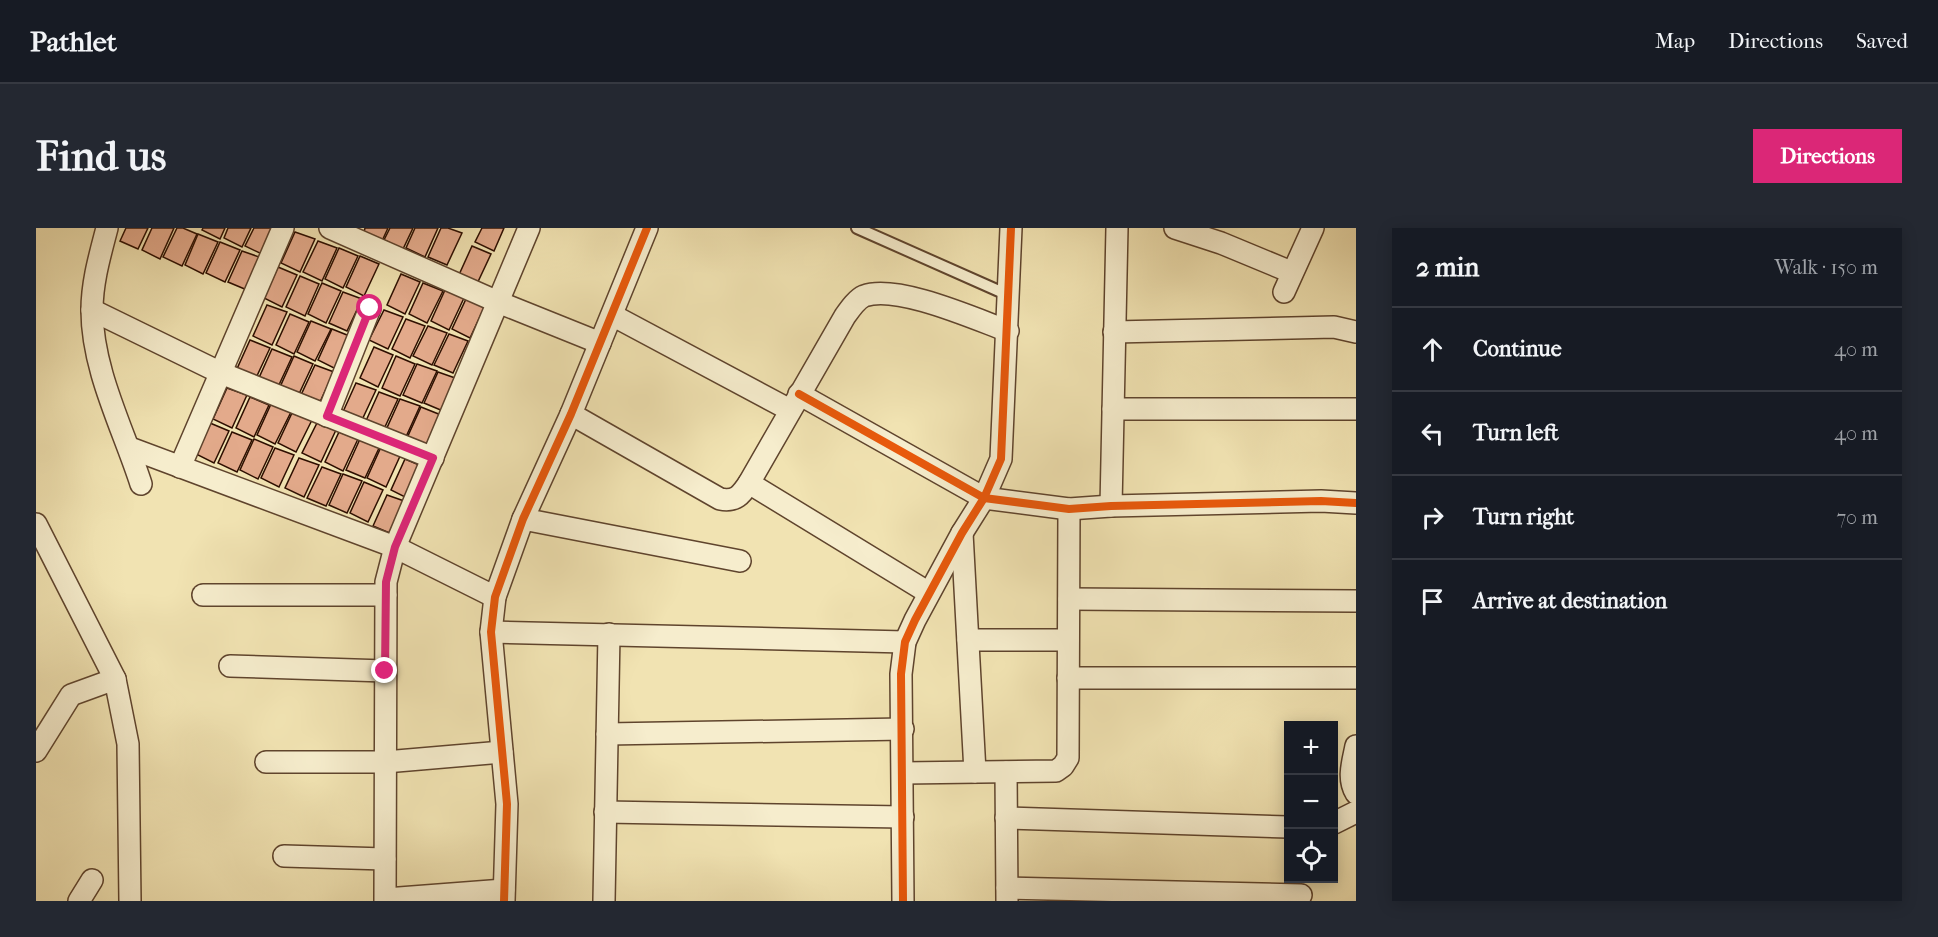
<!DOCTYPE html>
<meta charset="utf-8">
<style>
:root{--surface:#171b24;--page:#242831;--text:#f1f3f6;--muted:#9ea1a6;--line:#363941;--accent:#db2777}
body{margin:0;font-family:"IM FELL French Canon",serif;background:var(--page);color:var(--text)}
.controls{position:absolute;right:18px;bottom:18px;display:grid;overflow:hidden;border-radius:0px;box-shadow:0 3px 15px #0003}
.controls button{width:54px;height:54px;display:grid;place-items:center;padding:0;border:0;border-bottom:2px solid var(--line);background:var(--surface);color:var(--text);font:30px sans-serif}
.stop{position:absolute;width:18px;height:18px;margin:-14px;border:4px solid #db2777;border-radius:50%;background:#fff}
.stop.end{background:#db2777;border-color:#fff;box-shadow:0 2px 6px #0008}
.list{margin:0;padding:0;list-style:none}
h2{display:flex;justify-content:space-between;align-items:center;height:78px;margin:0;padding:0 24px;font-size:26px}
h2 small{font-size:20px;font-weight:400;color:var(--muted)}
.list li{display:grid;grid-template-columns:39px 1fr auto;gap:18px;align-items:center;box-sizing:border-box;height:84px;padding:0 24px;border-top:2px solid var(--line)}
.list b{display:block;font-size:22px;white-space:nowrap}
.list em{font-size:20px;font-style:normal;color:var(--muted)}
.icon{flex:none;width:33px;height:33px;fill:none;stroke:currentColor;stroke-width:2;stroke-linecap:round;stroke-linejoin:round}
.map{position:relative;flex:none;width:1320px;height:673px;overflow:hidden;border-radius:0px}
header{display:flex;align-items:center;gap:36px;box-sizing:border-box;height:84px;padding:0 30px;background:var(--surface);border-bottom:2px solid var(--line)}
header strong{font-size:28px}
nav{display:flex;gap:33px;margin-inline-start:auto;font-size:21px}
.intro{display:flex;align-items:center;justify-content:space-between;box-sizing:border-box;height:144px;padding:0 36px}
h1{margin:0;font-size:42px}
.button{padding:15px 27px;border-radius:0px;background:var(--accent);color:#fff;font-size:21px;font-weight:700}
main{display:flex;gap:36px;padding:0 36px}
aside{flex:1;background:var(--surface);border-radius:0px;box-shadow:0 3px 15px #0003}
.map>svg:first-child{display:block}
.building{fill:#e3aa8b;stroke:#2e0f01;stroke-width:1.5}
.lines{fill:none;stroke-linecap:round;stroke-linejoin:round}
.lane-casing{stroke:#5f442d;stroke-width:14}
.street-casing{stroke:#5f442d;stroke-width:24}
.lane{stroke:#f6edcd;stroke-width:10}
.street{stroke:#f6edcd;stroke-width:21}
.cycleway-casing{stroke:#f6edcd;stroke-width:11}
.cycleway{stroke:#e8590c;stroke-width:8}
.route{stroke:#db2777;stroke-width:8}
</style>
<header>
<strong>Pathlet</strong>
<nav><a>Map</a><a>Directions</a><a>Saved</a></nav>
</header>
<div class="intro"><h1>Find us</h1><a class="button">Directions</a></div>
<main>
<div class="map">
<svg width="1320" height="673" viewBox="0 0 1320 673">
<rect width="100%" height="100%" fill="#f1e3b2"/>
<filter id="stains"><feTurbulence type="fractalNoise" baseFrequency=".00333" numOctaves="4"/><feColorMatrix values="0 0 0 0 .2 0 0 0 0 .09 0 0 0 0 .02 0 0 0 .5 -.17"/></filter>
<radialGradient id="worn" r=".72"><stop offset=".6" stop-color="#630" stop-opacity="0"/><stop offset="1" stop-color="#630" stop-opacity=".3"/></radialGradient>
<!-- building -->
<g class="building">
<path d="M 90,0 L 112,0 L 102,21 L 84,13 Z"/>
<path d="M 116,0 L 138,0 L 124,31 L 106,22 Z"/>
<path d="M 141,0 L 147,0 L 161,6 L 146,38 L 127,29 Z"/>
<path d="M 167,0 L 189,0 L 184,11 L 166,2 Z"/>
<path d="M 192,0 L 215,0 L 206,19 L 188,10 Z"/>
<path d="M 218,0 L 241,0 L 228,27 L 209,18 Z"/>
<path d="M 329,0 L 352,0 L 346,13 L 328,4 Z"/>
<path d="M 354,0 L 377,0 L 367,21 L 348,12 Z"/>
<path d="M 379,0 L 402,0 L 389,29 L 370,20 Z"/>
<path d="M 405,0 L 412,0 L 426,5 L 411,37 L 392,29 Z"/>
<path d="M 446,0 L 468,0 L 458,23 L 439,14 Z"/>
<path d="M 259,4 L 279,11 L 264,44 L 245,35 Z"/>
<path d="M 162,6 L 182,14 L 167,46 L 149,37 Z"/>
<path d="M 282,13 L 301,20 L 286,53 L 267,44 Z"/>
<path d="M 184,14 L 204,22 L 189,54 L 170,45 Z"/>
<path d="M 436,18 L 455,26 L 440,58 L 422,49 Z"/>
<path d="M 303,20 L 322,28 L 307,60 L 289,51 Z"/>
<path d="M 206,23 L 226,30 L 211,62 L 192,54 Z"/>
<path d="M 324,28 L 343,36 L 328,68 L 310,59 Z"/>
<path d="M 242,39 L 261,47 L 246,79 L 228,70 Z"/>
<path d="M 365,46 L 384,54 L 369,86 L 351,77 Z"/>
<path d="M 264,48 L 283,56 L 269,88 L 250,79 Z"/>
<path d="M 286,55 L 305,63 L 290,95 L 272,86 Z"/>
<path d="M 387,55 L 407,63 L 391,95 L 373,86 Z"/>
<path d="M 409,62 L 428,70 L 413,102 L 395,93 Z"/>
<path d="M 307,64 L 326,71 L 311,103 L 293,95 Z"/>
<path d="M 430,71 L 449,78 L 434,110 L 416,101 Z"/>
<path d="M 231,77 L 251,84 L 236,117 L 217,108 Z"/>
<path d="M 348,82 L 367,89 L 352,121 L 333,112 Z"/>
<path d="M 254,86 L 273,94 L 258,126 L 240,117 Z"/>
<path d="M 370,91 L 389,98 L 374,130 L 356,121 Z"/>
<path d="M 275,93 L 295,101 L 279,133 L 261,124 Z"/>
<path d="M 392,98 L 411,105 L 396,137 L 377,128 Z"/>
<path d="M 296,101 L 316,109 L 300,141 L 282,132 Z"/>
<path d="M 413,106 L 432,113 L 417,145 L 398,137 Z"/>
<path d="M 214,112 L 234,120 L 219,152 L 200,143 Z"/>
<path d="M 338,119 L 357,127 L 342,159 L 324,150 Z"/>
<path d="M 236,121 L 256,129 L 241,161 L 222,152 Z"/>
<path d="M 258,128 L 277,136 L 262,168 L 244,159 Z"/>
<path d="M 360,128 L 379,136 L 364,168 L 346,160 Z"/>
<path d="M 381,136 L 401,143 L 386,175 L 367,167 Z"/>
<path d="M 279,137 L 298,144 L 283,176 L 265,167 Z"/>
<path d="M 402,144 L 422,151 L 407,183 L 388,175 Z"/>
<path d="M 320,155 L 340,162 L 325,194 L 306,186 Z"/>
<path d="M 191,160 L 211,167 L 196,200 L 177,191 Z"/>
<path d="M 343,164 L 362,171 L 347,203 L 329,195 Z"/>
<path d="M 214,169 L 233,177 L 218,209 L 200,200 Z"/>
<path d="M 364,171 L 384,178 L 369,211 L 350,202 Z"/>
<path d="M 235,176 L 255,184 L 239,216 L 221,207 Z"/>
<path d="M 385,179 L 405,187 L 389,219 L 371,210 Z"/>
<path d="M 256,185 L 276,192 L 260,224 L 242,215 Z"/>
<path d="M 174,195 L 193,203 L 178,235 L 160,226 Z"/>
<path d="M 281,195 L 300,202 L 285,234 L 266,225 Z"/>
<path d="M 196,204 L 216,212 L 201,244 L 182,235 Z"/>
<path d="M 303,204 L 322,211 L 307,243 L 289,234 Z"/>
<path d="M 218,211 L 237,219 L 222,251 L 204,242 Z"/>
<path d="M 324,211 L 344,218 L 329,250 L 310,242 Z"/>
<path d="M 345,219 L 365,226 L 350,259 L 331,250 Z"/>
<path d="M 239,220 L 258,227 L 243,259 L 225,250 Z"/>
<path d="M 263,230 L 283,237 L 268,269 L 249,260 Z"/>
<path d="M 369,231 L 388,239 L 373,271 L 355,262 Z"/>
<path d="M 286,239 L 305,246 L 290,278 L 271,270 Z"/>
<path d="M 307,246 L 326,253 L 311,285 L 293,277 Z"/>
<path d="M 328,254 L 347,262 L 332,294 L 314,285 Z"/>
<path d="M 351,267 L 371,274 L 356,306 L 337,298 Z"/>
</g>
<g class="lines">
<defs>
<path id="lane" d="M 821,0 L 972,67"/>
<g id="street">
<path d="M 71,0 C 64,27 56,54 56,82 C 56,142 87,200 105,256"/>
<path d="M 294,0 L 462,74 L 564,115"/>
<path d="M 1139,0 L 1185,15 L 1255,44"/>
<path d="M 1248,64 L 1277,0"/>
<path d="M 56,82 L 185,145 L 397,230"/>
<path d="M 576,87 L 754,182"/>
<path d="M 1078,104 L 1298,99 L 1320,104"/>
<path d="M 763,166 L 948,270 L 1033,281 L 1075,278 L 1285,273 L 1320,275"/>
<path d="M 1077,181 L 1320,181"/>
<path d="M 535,186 L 684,271 C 700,274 705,267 713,255 L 809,88 C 814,81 821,71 828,68 C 861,56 939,91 972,103"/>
<path d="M 291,188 L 334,80"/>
<path d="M 94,220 L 359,319 L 459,369"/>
<path d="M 144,239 L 247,0"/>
<path d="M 713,255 L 893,365"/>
<path d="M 1075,278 L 1081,0"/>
<path d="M 487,291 L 704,333"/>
<path d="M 0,296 L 79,451 L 92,516 L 94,673"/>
<path d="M 926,305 L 939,544"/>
<path d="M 167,367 L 350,367"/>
<path d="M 1033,371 L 1320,373"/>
<path d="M 455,404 L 869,414"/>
<path d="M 932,412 L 1032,412"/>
<path d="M 194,438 L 349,443"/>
<path d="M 1032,450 L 1320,450"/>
<path d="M 571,506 L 867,501"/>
<path d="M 1320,518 C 1317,534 1311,550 1320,565"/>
<path d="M 0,523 L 35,467 L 79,451"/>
<path d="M 230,534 L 349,534 L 466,524"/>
<path d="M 970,544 L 971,672"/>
<path d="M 867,545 L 1020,543 L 1027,538 L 1032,530 L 1033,281"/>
<path d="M 569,584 L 867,589"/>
<path d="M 970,590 L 1252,599"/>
<path d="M 1298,595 L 1320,584"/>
<path d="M 248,628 L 349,631"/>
<path d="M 971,660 L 1265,667"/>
<path d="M 350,671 L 468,662"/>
<path d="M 43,673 L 56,652"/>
<path d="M 349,673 L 350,354 L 359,319 L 493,0"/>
<path d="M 468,673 L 471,576 L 455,404 L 459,369 L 487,291 L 535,186 L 611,0"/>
<path d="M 568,673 L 573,406"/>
<path d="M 867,673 L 865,446 L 869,414 L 879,392 L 926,305 L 948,270 L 965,231 L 975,0"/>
</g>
</defs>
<!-- lane casing -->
<use href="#lane" class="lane-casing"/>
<!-- street casing -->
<use href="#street" class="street-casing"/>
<!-- lane -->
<use href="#lane" class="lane"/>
<!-- street -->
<use href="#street" class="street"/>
<defs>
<g id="cycleway">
<path d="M 763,166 L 948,270 L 1033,281 L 1075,278 L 1285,273 L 1320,275"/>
<path d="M 468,673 L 471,576 L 455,404 L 459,369 L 487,291 L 535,186 L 611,0"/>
<path d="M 867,673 L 865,446 L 869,414 L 879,392 L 926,305 L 948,270 L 965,231 L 975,0"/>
</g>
</defs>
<!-- cycleway casing -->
<use href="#cycleway" class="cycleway-casing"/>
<!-- cycleway -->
<use href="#cycleway" class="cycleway"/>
</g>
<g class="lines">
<!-- route -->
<path class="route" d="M 334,80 L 291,188 L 397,230 L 359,319 L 350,354 L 349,443"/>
</g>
<rect width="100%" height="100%" filter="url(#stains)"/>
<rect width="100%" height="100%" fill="url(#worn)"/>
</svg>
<div class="controls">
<button>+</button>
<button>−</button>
<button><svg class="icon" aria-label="locate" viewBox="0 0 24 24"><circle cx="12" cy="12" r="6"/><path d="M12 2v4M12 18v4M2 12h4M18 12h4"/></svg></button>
</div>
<div class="stop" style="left:334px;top:80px"></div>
<div class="stop end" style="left:349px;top:443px"></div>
</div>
<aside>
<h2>2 min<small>Walk · 150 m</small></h2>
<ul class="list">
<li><svg class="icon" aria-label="ahead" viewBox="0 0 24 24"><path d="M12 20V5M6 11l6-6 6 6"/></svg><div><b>Continue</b></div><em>40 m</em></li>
<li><svg class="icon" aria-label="left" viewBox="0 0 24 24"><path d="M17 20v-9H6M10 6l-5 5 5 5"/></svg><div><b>Turn left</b></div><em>40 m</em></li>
<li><svg class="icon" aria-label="right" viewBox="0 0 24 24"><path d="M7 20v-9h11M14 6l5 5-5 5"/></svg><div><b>Turn right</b></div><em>70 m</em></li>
<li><svg class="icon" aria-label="arrive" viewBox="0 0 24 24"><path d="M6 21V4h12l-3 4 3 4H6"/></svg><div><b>Arrive at destination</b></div></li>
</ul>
</aside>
</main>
